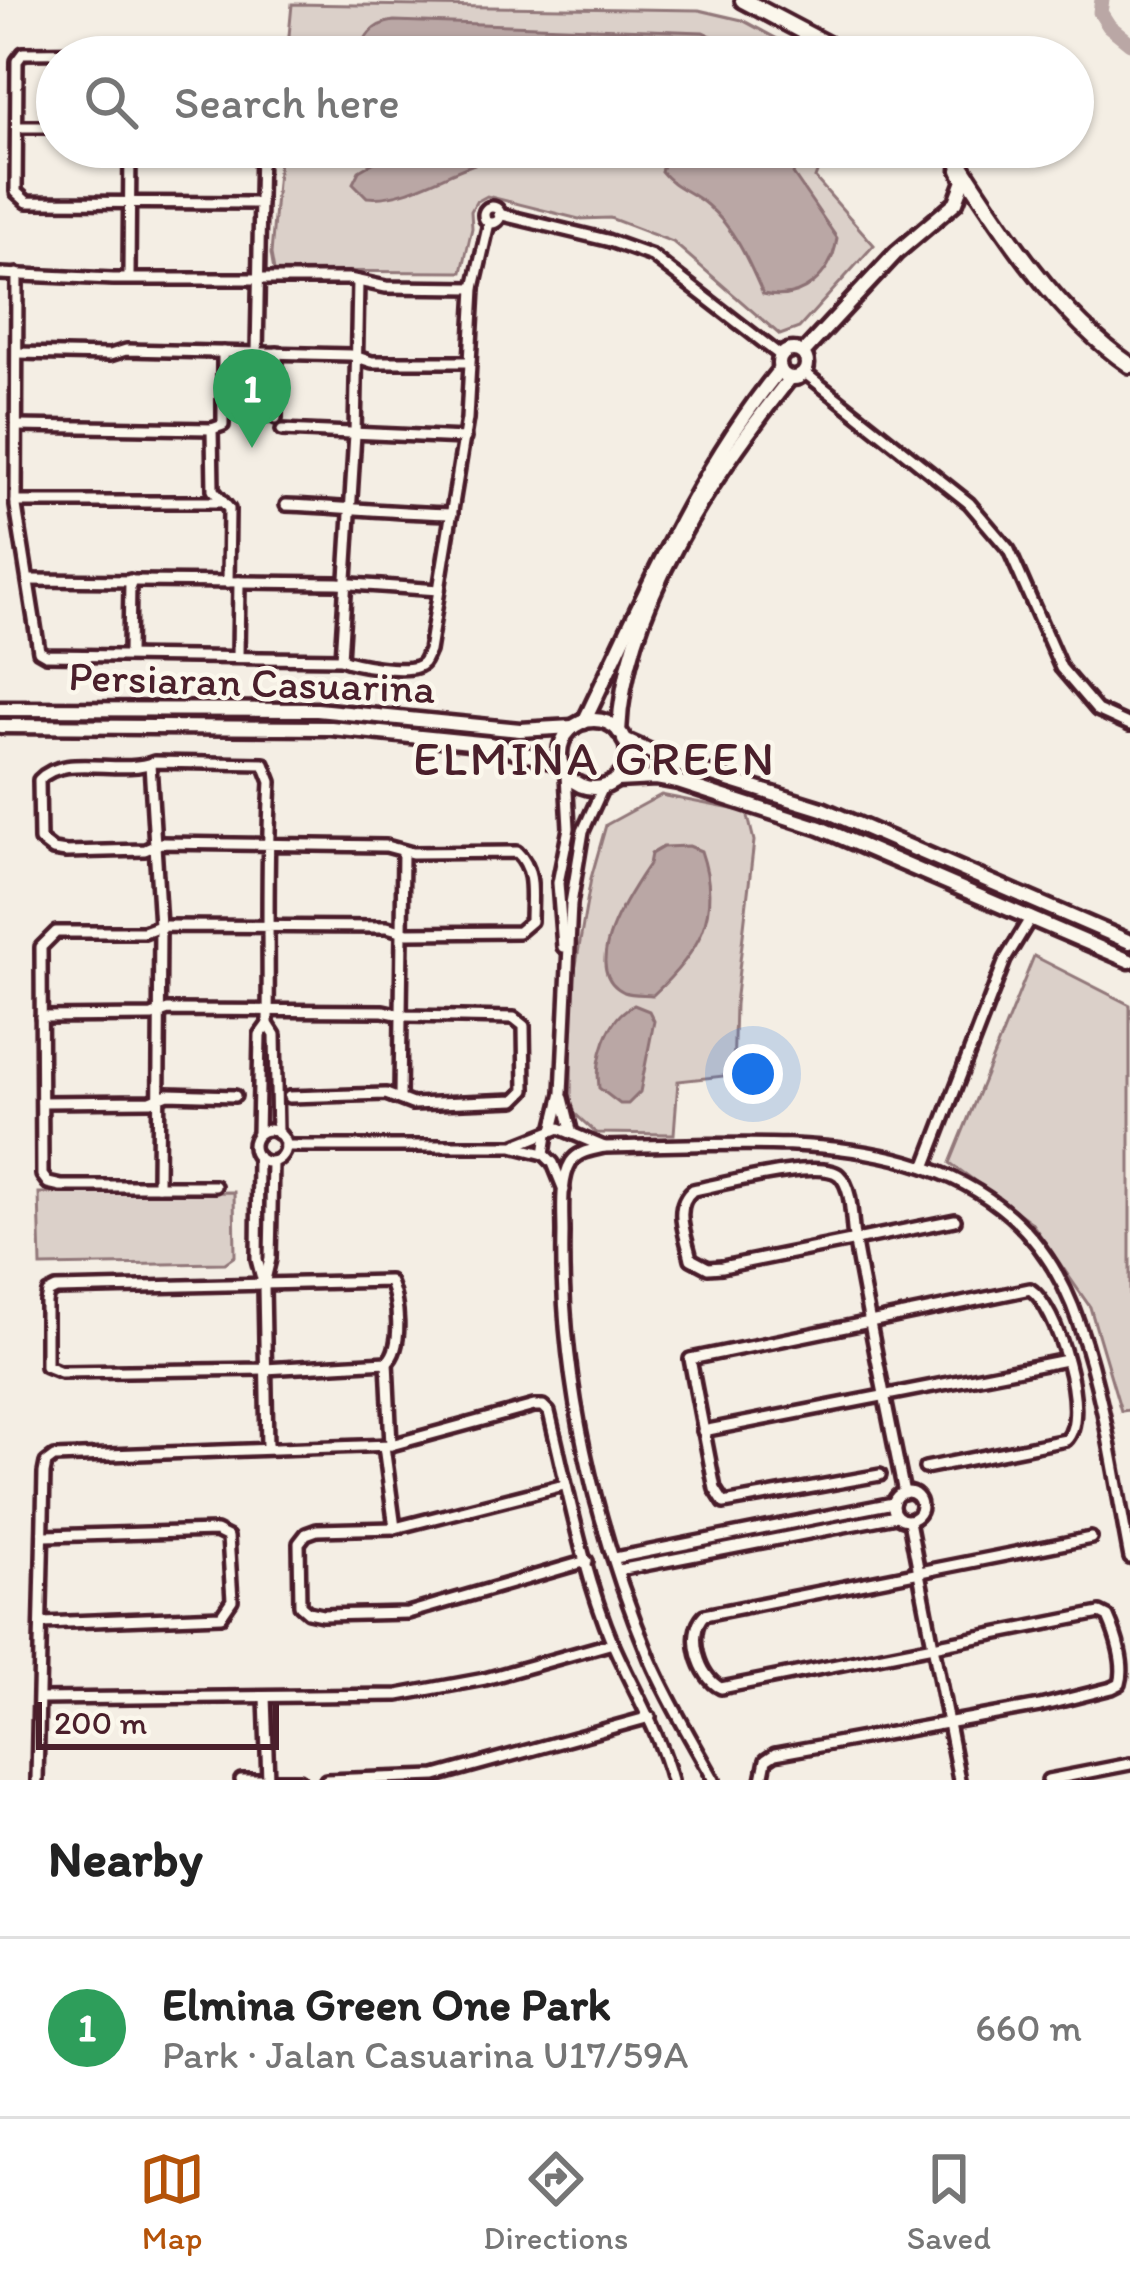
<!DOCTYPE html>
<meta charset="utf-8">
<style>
:root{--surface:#fff;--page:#f2f2f2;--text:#222;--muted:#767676;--line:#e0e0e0;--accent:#b45309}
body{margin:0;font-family:Itim,sans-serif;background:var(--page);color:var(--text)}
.scale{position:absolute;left:36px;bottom:30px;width:243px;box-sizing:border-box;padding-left:12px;border:6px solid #4a1f2b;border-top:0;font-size:33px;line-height:42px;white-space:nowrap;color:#4a1f2b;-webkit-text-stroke:9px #fbf7ec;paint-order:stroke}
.you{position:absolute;left:753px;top:1074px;width:42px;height:42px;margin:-30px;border:9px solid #fff;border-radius:50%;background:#1a73e8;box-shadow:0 0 0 18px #1a73e833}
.badge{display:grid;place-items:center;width:78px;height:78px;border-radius:50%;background:var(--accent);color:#fff;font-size:39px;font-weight:700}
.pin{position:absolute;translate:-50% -99px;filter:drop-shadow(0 3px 6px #0008)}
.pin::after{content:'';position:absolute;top:63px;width:42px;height:36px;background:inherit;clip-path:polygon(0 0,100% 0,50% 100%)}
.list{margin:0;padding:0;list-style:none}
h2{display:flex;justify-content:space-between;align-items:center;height:156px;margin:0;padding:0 48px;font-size:51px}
h2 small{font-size:39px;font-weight:400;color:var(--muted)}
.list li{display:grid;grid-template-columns:78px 1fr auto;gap:36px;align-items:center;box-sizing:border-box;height:180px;padding:0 48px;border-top:3px solid var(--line)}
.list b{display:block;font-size:45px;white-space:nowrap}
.list p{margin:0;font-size:39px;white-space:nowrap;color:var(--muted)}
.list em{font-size:39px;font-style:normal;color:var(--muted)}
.icon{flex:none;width:66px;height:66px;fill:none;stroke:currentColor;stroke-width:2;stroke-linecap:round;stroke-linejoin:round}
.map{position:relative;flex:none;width:1130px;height:1780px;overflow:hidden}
.search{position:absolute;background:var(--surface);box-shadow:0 3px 9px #0004;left:36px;right:36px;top:36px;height:132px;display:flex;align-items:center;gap:30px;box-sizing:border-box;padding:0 42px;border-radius:66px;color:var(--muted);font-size:45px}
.sheet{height:336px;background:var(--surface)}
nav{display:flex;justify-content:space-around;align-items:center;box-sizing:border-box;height:168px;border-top:3px solid var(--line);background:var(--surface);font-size:33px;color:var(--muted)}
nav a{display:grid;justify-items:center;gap:6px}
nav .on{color:var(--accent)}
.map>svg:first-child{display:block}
.green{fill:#dbd0c9;stroke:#92787a;stroke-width:3}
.water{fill:#baa7a5;stroke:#8d7174;stroke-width:3}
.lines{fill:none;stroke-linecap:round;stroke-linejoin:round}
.river{stroke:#baa7a5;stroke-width:15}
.minor-casing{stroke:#4a1f2b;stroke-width:18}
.tertiary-casing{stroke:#4a1f2b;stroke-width:21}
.secondary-casing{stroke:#4a1f2b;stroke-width:22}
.minor{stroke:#fbf7ec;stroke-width:9}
.tertiary{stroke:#fbf7ec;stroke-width:12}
.secondary{stroke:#fbf7ec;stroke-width:14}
.labels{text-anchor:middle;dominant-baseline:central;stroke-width:9;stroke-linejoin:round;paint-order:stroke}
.street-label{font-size:42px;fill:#4a1f2b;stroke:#fbf7ec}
.quarter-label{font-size:48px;letter-spacing:3px;fill:#4a1f2b;stroke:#fbf7ec}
</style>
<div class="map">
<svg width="1130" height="1780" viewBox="0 0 1130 1780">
<rect width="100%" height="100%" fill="#f4eee4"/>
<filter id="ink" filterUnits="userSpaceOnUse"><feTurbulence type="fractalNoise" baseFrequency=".00833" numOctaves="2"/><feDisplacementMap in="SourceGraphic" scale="24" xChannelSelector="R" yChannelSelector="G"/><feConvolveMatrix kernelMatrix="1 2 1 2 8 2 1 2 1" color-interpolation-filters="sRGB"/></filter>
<g filter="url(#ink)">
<!-- green -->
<g class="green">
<path d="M 292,4 L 699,10 L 742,20 L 811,57 L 287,57 Z"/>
<path d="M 280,147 L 835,147 L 821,161 L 815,178 L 874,245 L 799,328 L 780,335 L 673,242 L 610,218 L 579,219 L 487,196 L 476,202 L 471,211 L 472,228 L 462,272 L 274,271 L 271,254 Z"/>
<path d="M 661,795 L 747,812 L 754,841 L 735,1004 L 733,1075 L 678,1081 L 674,1134 L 596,1133 L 571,1110 L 572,988 L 591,878 L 606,825 Z"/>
<path d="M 1034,956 L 1130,1005 L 1130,1410 L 1121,1411 L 1090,1307 L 1031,1222 L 950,1163 Z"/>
<path d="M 234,1192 L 235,1256 L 225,1263 L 41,1266 L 39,1193 Z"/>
</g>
<!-- water -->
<g class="water">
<path d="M 394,21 L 703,32 L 756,57 L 356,57 C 365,37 371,24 394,21 Z"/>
<path d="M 400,147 L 539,147 C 524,159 512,155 494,158 C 452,167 407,202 367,197 L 353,183 L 359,171 Z"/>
<path d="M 765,147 L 802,147 L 793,174 L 837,238 C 832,275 802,303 763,294 C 748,260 735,229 707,205 C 691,191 674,188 661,171 L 666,158 C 708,148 740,182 765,147 Z"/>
<path d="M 689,846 L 701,851 C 723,915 698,953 653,995 C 645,994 632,995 624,992 C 576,969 632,889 649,864 L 651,854 L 663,847 Z"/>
<path d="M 634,1005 L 649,1011 L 654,1021 L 640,1092 L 628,1104 L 620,1104 L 599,1088 C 595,1060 607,1017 634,1005 Z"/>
</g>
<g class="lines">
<!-- river -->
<path class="river" d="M 1102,0 L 1100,12 L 1109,26 L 1130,43"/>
<defs>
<g id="minor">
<path d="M 17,127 L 57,127"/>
<path d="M 260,203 L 27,202 L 16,192 L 17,61 L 23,53 L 132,52 L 143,49 L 250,51 L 260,57"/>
<circle cx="492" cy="215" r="8"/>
<path d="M 499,214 L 607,240 L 652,256 L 781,356"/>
<path d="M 0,274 L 113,279 L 349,279 L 386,287 L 474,288"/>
<path d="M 17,274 L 16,506 L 39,651 L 46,655 L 341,659 C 355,665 401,672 416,667 C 425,664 425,659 429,651 L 467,419 L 474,288 L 489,223"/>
<path d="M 129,276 L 130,147"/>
<path d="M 223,352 L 223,425 L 212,429 L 213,490 L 229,509 L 228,582"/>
<path d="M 18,353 L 110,355 L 126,350 L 351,355 L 372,362 L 469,362"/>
<path d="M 257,353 L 261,147"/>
<path d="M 805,373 L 969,503 L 1009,550 L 1061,668 L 1097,710 L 1130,725"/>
<path d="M 276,418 L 277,353"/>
<path d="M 17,426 L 212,429"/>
<path d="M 282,430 L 465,438"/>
<path d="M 16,502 L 219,502"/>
<path d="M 286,505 C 342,507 396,513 452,514"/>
<path d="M 28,580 L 337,583 L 439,590"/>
<path d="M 129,654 L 130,580"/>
<path d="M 238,656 L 239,582"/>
<path d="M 341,659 L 355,434 L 358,281"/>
<path d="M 150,764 L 160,926 L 158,1186"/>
<path d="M 563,947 L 558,883 L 569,828 L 566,775"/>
<path d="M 41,1017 L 152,1016 L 168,1010 L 383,1011 L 406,1016 L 514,1018 L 524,1026 L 525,1090 L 515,1100 L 412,1104 L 386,1094 L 289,1097"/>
<path d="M 563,1098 L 571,1130"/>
<path d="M 400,1099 L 403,851"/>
<path d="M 42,1102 L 151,1101 L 168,1094 L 235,1096"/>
<path d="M 553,1130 L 562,1093 L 571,904 L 583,831 L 603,787"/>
<circle cx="269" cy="1146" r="16"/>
<path d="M 258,1134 L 260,1035 L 268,1024"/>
<path d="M 547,1135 L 544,1154 L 553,1163 L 564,1190"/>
<path d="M 516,1145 L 559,1128 L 604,1147"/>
<path d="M 285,1146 L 512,1146 L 544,1154"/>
<path d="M 258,1157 L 257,1259 L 264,1286 L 267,1448"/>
<path d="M 926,1165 L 1005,960 L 1031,917"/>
<path d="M 215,1186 L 61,1186 L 48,1183 L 42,1175 L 41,947 L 56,932 L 144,932 L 160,926 L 387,927 L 408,933 L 518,932 L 531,921 C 531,895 536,870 517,852 L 412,853 L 386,846 L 161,843 L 145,850 L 66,852 L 53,850 L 40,840 L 39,780 C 64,752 120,776 154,762 L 264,764 L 271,782 C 266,863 269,943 268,1024 L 275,1035 L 277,1133"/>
<path d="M 265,1280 L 270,1259 L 272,1162"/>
<path d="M 389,1281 C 399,1299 403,1348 387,1362 L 265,1369 L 61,1372 L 46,1366 L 46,1302 L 48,1293 L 56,1289 Z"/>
<path d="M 387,1362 L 391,1445"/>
<path d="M 703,1431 L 1066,1360"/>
<path d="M 384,1446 L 395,1528 L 564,1485"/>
<path d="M 880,1475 L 724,1503 L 715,1489 L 690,1359 L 1030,1289 C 1057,1306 1091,1416 1066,1440 L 925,1468"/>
<circle cx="907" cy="1506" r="14"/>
<path d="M 904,1493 C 887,1408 869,1323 854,1237 C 851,1220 853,1188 839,1175 C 819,1158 720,1185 693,1190 C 672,1207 686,1235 691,1259 L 708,1268 L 722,1267 L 955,1220"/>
<path d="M 909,1521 L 959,1780"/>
<path d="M 395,1528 L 317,1530 L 306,1534 L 299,1543 L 300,1605 L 308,1612 L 322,1615 L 408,1613 L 587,1561"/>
<path d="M 615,1558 L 893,1503"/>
<path d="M 619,1570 L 896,1516"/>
<path d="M 43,1623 L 221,1616 L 232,1600 L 228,1537 L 216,1531 L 45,1536"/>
<path d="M 265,1697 L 268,1780"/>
<path d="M 40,1699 L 398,1695 L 485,1679 L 613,1643"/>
<path d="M 37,1780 L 44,1473 L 46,1463 L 54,1457 L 391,1445 L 534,1406 L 543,1406 L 549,1412 C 568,1489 582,1570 613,1644 C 633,1690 659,1731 672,1780"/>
<path d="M 241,1780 L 300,1780"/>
<path d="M 326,1780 L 436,1776 L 650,1717"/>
<path d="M 714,1780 C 692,1740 668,1701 650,1659 C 594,1525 560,1378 563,1233 C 563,1211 560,1180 571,1162 C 578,1151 593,1150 604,1147 C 780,1145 1008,1112 1079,1324 C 1105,1399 1115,1480 1130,1558"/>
<path d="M 762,1780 L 766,1760 L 775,1754 L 1040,1706 L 1112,1688 L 1120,1684 C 1126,1665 1116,1635 1108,1617 L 1100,1613 L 721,1688 C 699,1678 686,1633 704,1615 L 1091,1538"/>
<path d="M 1048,1780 L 1130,1764"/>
</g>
<g id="tertiary">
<circle cx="793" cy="364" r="14"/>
<path d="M 803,353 L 896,253 L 956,202 L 964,181 L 959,170"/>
<path d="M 0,709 L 317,710 L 520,730 L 573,727"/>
<circle cx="594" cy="754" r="34"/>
<path d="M 584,722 C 643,600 693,476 780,369"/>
<path d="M 0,726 L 331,728 L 490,744 L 561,764"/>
<path d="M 619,732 C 624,604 713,475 790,378"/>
<path d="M 624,740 L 680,765 L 822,809 L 1130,942"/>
<path d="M 616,780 L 656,778 L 678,782 L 820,828 L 1130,961"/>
</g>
<g id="secondary">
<path d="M 743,0 L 851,57"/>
<path d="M 949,147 C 998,223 1055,314 1130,365"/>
</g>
</defs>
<!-- minor casing -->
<use href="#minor" class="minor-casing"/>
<!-- tertiary casing -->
<use href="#tertiary" class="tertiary-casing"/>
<!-- secondary casing -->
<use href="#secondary" class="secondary-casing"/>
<!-- minor -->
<use href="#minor" class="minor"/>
<!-- tertiary -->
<use href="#tertiary" class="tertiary"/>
<!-- secondary -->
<use href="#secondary" class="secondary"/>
</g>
</g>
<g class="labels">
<!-- street labels -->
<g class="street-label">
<text transform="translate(252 682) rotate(2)">Persiaran Casuarina</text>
</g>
<!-- quarter labels -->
<g class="quarter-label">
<text x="595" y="758">ELMINA GREEN</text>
</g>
</g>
</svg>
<div class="scale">200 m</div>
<div class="you"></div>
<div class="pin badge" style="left:252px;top:448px;background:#2e9e5b">1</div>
<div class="search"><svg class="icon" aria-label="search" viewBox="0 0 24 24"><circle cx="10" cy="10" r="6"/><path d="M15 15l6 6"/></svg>Search here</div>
</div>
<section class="sheet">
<h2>Nearby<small></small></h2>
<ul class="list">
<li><span class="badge" style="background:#2e9e5b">1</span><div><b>Elmina Green One Park</b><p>Park · Jalan Casuarina U17/59A</p></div><em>660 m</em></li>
</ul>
</section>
<nav>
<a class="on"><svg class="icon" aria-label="map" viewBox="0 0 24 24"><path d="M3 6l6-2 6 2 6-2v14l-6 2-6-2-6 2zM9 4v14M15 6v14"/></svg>Map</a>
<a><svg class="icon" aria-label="directions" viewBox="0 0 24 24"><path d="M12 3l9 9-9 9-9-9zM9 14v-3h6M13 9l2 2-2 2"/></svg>Directions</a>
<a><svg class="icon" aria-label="saved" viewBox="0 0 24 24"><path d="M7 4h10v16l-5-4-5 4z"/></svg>Saved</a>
</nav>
